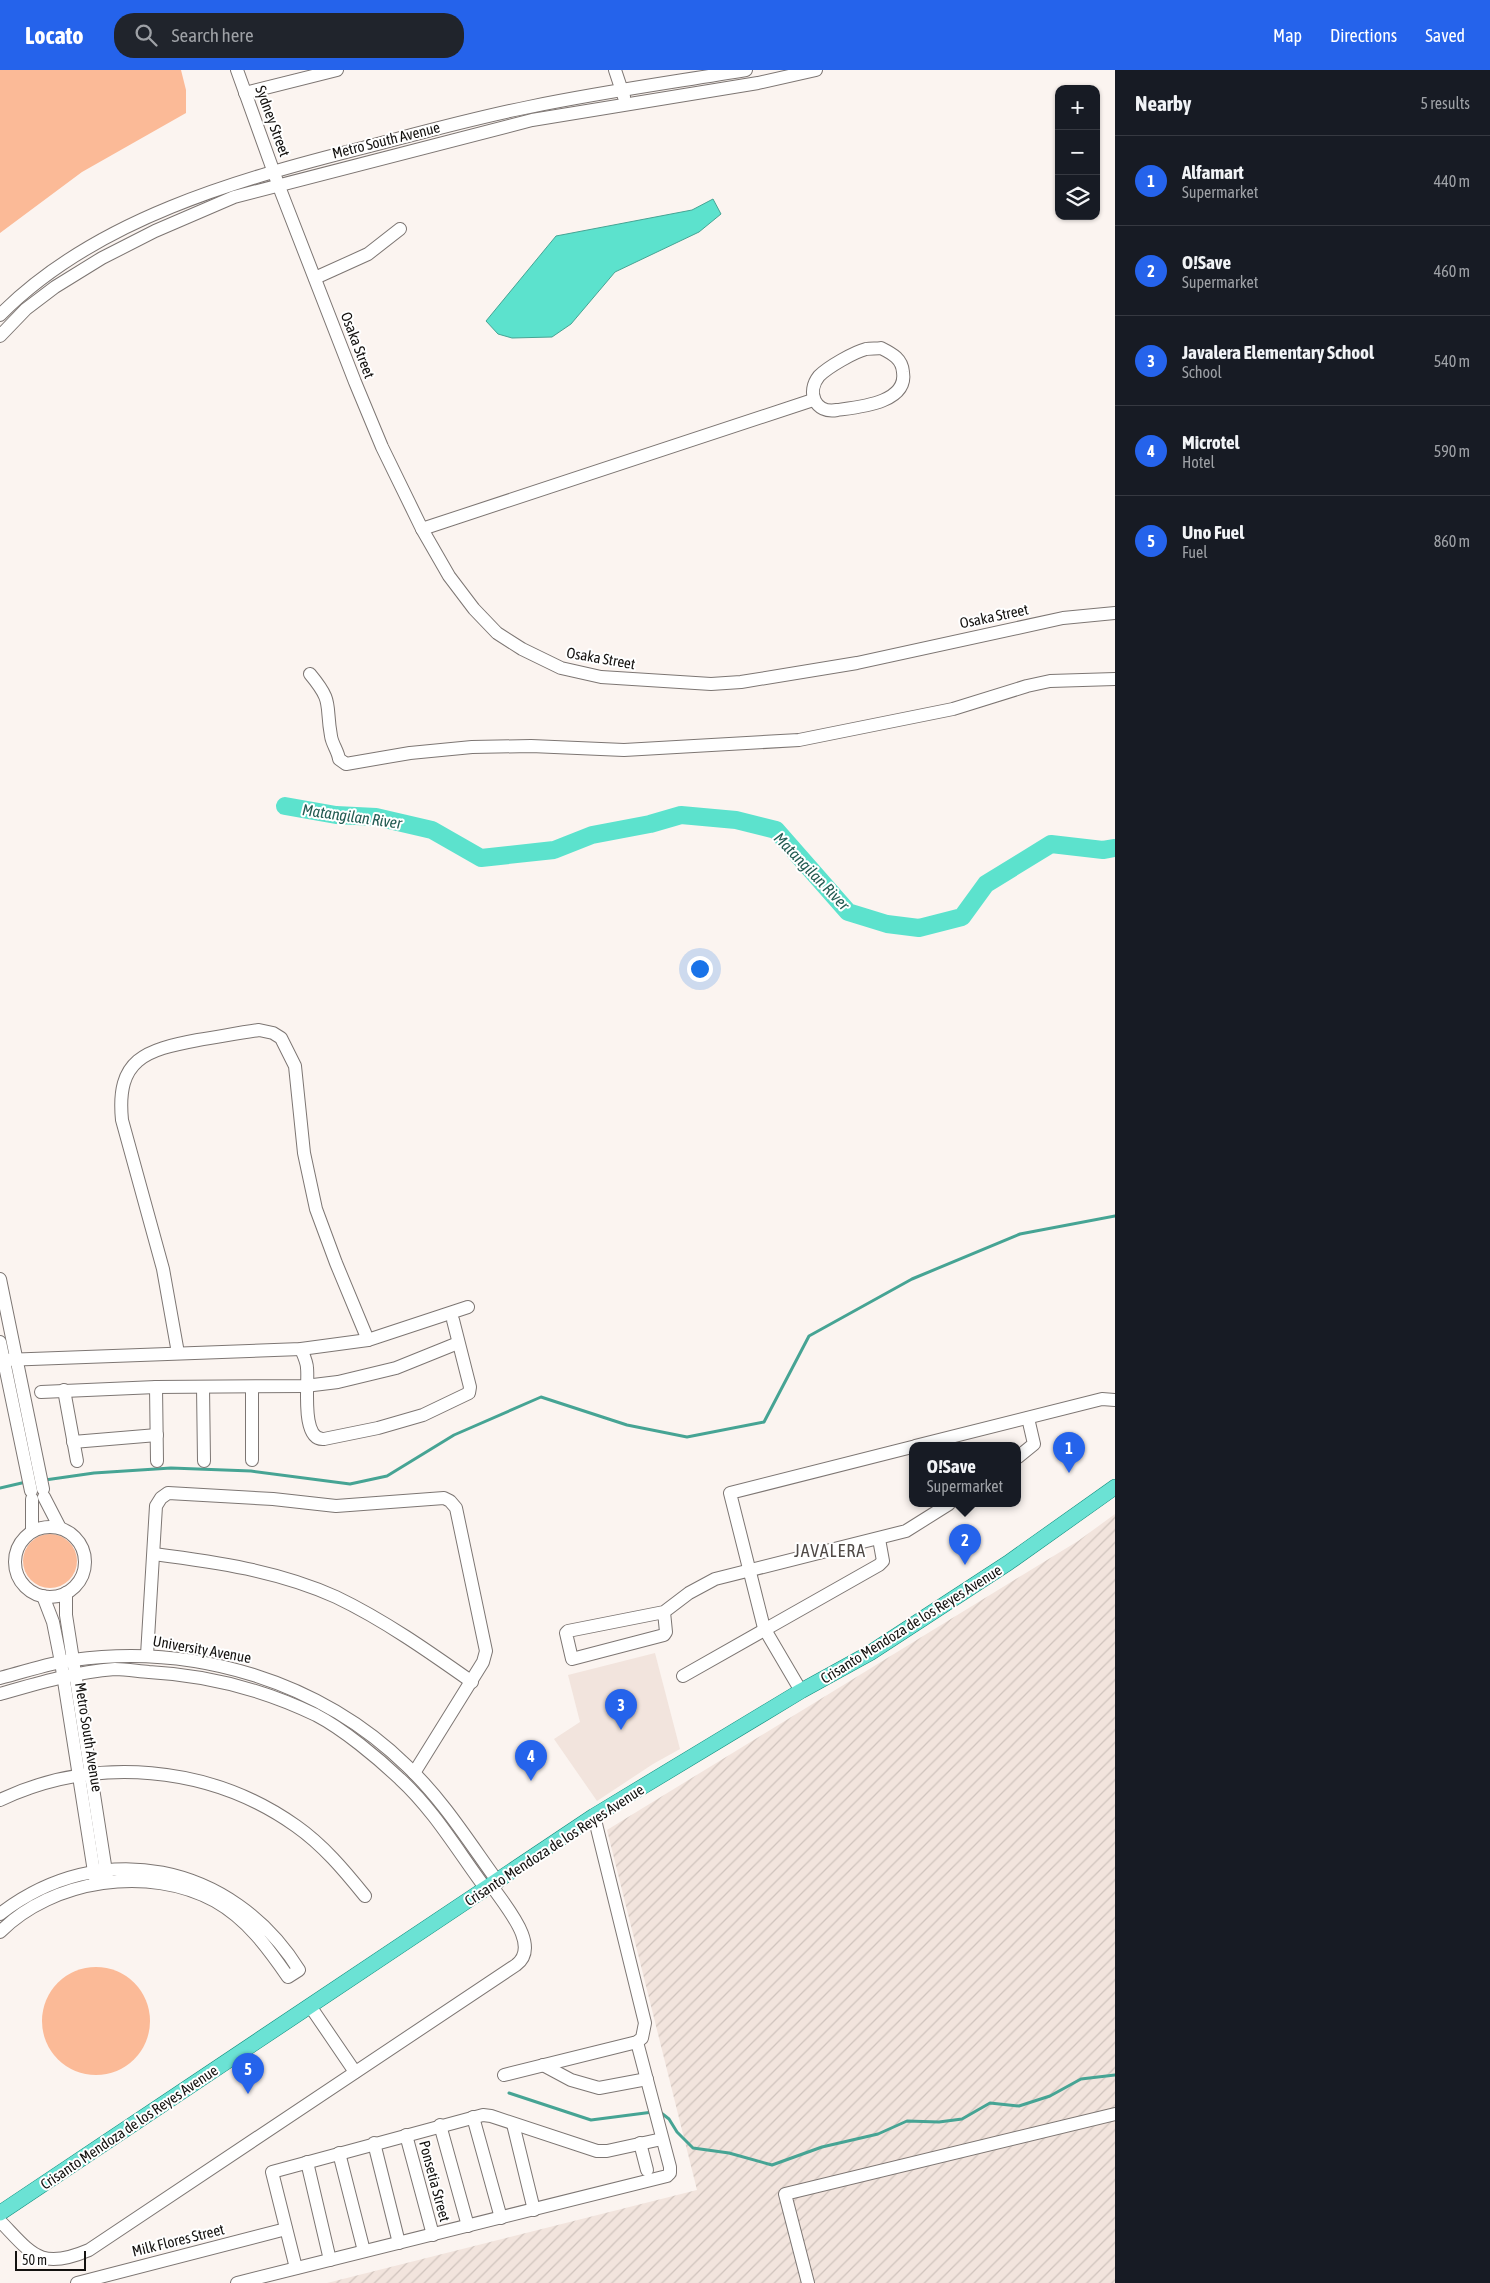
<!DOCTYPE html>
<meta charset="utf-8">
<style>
:root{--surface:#171b24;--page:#20242c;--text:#f1f3f6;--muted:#9ea1a6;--line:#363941;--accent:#2563eb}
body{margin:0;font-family:"Asap Condensed",sans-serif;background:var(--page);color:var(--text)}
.controls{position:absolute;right:15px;top:15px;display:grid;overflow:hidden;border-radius:10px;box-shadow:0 1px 4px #0004}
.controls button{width:45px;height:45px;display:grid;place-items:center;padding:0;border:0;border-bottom:1px solid var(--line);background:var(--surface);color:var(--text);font:25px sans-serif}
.scale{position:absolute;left:15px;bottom:12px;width:71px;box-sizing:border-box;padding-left:5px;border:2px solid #141210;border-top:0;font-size:14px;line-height:18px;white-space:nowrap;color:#141210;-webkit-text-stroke:4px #fff;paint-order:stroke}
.you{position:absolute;left:699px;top:898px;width:18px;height:18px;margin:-12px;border:4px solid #fff;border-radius:50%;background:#1a73e8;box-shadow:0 0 0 8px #1a73e833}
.badge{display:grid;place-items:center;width:32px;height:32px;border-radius:50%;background:var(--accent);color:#fff;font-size:16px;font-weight:700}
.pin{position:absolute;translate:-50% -41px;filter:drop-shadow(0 1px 2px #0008)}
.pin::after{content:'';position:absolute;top:26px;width:18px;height:15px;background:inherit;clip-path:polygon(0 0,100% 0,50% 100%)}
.popup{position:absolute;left:909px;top:1372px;width:112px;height:65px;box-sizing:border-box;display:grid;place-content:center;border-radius:10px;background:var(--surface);filter:drop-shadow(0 1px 4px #0005);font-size:16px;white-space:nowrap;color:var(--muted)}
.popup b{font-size:19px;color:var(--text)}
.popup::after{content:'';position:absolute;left:50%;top:100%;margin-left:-10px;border:10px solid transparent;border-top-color:var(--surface)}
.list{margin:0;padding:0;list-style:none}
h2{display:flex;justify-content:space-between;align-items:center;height:65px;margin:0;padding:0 20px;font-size:21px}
h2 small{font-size:16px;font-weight:400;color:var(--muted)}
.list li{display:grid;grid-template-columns:32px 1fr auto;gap:15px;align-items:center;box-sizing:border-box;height:90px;padding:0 20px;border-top:1px solid var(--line)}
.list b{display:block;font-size:19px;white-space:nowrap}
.list p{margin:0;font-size:16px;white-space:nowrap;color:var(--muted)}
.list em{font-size:16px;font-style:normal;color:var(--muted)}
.icon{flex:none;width:28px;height:28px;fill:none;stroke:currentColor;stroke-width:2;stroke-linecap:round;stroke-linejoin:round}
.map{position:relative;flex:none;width:1115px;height:2213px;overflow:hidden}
header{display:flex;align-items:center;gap:30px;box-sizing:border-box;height:70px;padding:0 25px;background:var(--accent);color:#fff}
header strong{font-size:24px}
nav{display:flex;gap:28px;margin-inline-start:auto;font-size:18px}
.search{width:350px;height:45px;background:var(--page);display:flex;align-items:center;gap:12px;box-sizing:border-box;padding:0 18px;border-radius:20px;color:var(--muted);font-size:19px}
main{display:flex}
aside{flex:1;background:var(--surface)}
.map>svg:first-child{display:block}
.built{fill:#f2e4dd}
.industrial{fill:url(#industrial-furrows)}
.green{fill:#fbba97}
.water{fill:#5ce2cd;stroke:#46a494}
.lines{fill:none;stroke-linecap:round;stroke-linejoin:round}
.stream{stroke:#46a494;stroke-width:3}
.river{stroke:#5ce2cd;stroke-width:18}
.minor-casing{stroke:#7d7673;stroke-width:14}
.major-casing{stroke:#0d8d7d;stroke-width:16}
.minor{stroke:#fff;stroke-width:12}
.major{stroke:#6be2d4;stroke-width:15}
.labels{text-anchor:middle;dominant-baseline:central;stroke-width:4;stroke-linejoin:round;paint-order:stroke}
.street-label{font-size:15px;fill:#141210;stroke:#fff}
.water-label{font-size:16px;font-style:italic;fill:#235b52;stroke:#fff}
.quarter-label{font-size:18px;letter-spacing:1px;fill:#504a47;stroke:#fff}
</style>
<header>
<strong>Locato</strong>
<div class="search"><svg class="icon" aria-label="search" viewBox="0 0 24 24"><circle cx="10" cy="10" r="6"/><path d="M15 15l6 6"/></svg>Search here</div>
<nav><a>Map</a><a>Directions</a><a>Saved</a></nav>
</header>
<main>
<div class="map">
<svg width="1115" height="2213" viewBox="0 0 1115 2213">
<defs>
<pattern id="industrial-furrows" width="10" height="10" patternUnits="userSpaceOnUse" patternTransform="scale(1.25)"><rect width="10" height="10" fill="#f2e4dd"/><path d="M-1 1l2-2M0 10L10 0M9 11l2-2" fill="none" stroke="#cfc3bd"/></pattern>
</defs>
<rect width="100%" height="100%" fill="#fbf4f0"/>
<!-- built -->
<path class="built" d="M 655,1583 L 680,1679 L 653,1694 L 597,1731 L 554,1669 L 580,1652 L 568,1605 Z"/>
<!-- industrial -->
<path class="industrial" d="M 1115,1444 L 1115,2213 L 327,2213 L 697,2120 L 607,1760 L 1078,1471 Z"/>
<!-- green -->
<g class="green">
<path d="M 0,0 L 181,0 L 186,20 L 186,43 L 82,102 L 0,163 Z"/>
<circle cx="50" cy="1491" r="27"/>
<circle cx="96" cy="1951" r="54"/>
</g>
<!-- water -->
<path class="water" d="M 713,129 L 721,144 L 699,162 L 615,202 L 571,254 L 552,267 L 512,268 L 498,264 L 486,251 L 556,166 L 692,140 Z"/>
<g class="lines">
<!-- stream -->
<g class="stream">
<path d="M 45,1410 L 94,1403 L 171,1398 L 251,1401 L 350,1414 L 387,1406 L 454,1365 L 541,1327 L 627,1355 L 687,1367 L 764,1352 L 809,1266 L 912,1209 L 1020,1164 L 1115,1146"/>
<path d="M 0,1418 L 26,1412"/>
<path d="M 509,2023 L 591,2050 L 653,2042"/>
<path d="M 660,2042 L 669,2049 L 677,2062 L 693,2078 L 729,2083 L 772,2095 L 822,2077 L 878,2064 L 907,2051 L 939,2052 L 962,2049 L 990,2033 L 1019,2036 L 1050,2026 L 1081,2009 L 1115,2005"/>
</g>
<!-- river -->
<path class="river" d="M 285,736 L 336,745 L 376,747 L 432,760 L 481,788 L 554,780 L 592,765 L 650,754 L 681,745 L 736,750 L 776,760 L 848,842 L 887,854 L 919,858 L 962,847 L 986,814 L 1051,774 L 1103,780 L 1115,778"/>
<defs>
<g id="minor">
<path d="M 237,0 L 278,114 L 355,312 L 382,377 L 422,459 L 449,506 L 474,539 L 497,563 L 522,579 L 561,598 L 601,607 L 711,614 L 741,612 L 857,593 L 1063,548 L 1115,543"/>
<path d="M 615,0 L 624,27"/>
<path d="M 245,23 L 337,0"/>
<path d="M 315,208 L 368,184 L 400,159"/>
<path d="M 0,245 C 95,149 239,109 366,77 C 420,63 474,48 529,37 C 601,22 674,12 746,0"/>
<path d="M 0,266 L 26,239 L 55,217 L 102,188 L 155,161 L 234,127 L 532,50 L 758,13 L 816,0"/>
<path d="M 881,278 C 893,284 902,289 903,302 C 908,333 859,337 837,340 C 815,344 806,322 819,306 C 828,297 854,282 866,279 C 871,278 877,279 881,278 Z"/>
<path d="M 422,459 L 813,330"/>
<path d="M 310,604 C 334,633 325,633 331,666 C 332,674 338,681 339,689 L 346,694 L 410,683 L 472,677 L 531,676 L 624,680 L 799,670 L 953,639 L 1027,616 L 1050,611 L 1115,609"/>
<path d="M 0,1209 L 43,1419"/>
<path d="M 0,1272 L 31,1421"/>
<path d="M 301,1279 C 303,1284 307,1292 307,1298 C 309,1311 300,1371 324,1369 L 378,1358 L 423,1345 L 469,1323 L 470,1317 L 453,1250"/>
<path d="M 178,1283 L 163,1199 L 122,1050 C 116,989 145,980 198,970 C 218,967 238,963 259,960 L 273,963 L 281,968 L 295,996 L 304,1083 L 316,1139 L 336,1193 L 368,1270"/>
<path d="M 4,1290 L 301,1279 L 368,1270 L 468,1237"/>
<path d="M 156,1317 L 157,1391"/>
<path d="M 203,1317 L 204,1391"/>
<path d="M 252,1317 L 252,1390"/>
<path d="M 64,1320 L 77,1391"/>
<path d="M 41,1322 L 156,1317 L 305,1316 L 338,1312 L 396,1298 L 458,1273"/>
<path d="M 73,1372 L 157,1365"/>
<path d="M 915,1376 L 1102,1329 L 1115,1330"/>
<path d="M 1018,1387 L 1034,1374 L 1028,1348"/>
<path d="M 44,1427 L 60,1458"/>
<path d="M 32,1429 L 32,1461"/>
<circle cx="50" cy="1492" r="35"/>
<path d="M 154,1484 C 216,1492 279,1501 336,1527 C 384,1550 428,1581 472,1612"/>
<path d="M 66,1523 L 66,1545 L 107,1808"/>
<path d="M 43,1526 L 53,1552 L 61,1592 L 95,1808"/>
<path d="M 664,1542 L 666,1562 L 664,1565 L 572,1589 L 566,1563 L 568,1561 L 664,1542 L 689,1523 L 715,1509 L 906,1461 L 949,1434"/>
<path d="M 147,1585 L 156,1436 L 161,1428 L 168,1423 L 273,1429 L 336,1436 L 444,1428 L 450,1431 L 456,1438 L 486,1581 L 483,1592 L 414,1703"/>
<path d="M 683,1606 L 879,1495 L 883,1491 L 879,1469"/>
<path d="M 0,1608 C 24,1602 49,1593 73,1590 C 194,1573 320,1611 407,1696 C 443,1730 469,1772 498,1812"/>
<path d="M 801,1621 L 764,1558 L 730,1423 L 912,1377"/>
<path d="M 0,1624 C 38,1613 75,1602 115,1599 C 126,1599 137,1601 149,1602 C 206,1605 264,1620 316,1645 C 343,1659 378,1688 400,1709 C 434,1740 459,1783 486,1819"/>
<path d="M 0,1730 C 95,1685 210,1695 296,1756 C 323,1775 344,1800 365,1826"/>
<path d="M 0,1844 C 101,1766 232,1793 299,1900 L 288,1907 C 268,1878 247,1849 215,1831 C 149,1795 53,1809 0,1862"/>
<path d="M 310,1936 L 355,2002"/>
<path d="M 543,1995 L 571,2010 L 599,2018 L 647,2009"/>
<path d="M 504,2005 L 637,1972 L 642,1968 L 645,1953 L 594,1746"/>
<path d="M 473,2047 L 501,2148"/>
<path d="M 513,2054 L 534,2140"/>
<path d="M 440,2055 L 468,2156"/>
<path d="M 406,2065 L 433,2165"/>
<path d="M 374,2073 L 399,2173"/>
<path d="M 640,2073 L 647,2100"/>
<path d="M 339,2083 L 364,2181"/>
<path d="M 307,2092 L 330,2190"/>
<path d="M 0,2151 C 32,2184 40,2201 89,2180 L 516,1895 C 542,1876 504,1835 492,1816"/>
<path d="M 296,2198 L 272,2102 L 483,2045 L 491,2046 L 597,2081 L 607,2081 L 662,2069"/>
<path d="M 77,2213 L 286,2159"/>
<path d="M 237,2213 L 667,2106 L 670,2103 L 670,2097 L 637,1972"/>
<path d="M 808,2213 L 785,2124 L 1115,2044"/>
</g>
<path id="major" d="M 0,2143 L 594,1746 L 801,1621 L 870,1583 L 1008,1493 L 1115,1417"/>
</defs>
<!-- minor casing -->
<use href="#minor" class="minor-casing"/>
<!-- major casing -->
<use href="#major" class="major-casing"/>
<!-- minor -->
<use href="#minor" class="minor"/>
<!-- major -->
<use href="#major" class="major"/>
</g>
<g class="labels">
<!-- street labels -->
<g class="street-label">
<text transform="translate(273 51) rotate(70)">Sydney Street</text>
<text transform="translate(386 70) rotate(-14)">Metro South Avenue</text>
<text transform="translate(358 275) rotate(69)">Osaka Street</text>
<text transform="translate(994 546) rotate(-12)">Osaka Street</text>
<text transform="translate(601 588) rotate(10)">Osaka Street</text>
<text transform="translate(911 1554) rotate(-32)">Crisanto Mendoza de los Reyes Avenue</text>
<text transform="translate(202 1579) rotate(10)">University Avenue</text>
<text transform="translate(89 1667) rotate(81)">Metro South Avenue</text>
<text transform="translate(554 1775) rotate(-33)">Crisanto Mendoza de los Reyes Avenue</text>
<text transform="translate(129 2057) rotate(-34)">Crisanto Mendoza de los Reyes Avenue</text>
<text transform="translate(435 2111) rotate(75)">Ponsetia Street</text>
<text transform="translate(178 2170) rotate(-14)">Milk Flores Street</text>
</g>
<!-- water labels -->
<g class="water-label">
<text transform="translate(352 746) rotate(8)">Matangilan River</text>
<text transform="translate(812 801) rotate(46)">Matangilan River</text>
</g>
<!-- quarter labels -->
<g class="quarter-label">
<text x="830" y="1480">JAVALERA</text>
</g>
</g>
</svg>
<div class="controls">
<button>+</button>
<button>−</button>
<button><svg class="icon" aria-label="layers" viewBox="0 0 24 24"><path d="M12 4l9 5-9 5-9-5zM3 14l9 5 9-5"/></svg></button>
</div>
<div class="scale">50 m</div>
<div class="you"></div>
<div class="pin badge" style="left:1069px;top:1403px">1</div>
<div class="pin badge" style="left:965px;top:1495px">2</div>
<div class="popup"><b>O!Save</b>Supermarket</div>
<div class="pin badge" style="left:621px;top:1660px">3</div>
<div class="pin badge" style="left:531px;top:1711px">4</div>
<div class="pin badge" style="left:248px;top:2024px">5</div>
</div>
<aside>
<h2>Nearby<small>5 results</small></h2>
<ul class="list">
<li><span class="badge">1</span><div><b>Alfamart</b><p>Supermarket</p></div><em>440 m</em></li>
<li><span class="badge">2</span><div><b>O!Save</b><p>Supermarket</p></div><em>460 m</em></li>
<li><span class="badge">3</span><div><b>Javalera Elementary School</b><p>School</p></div><em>540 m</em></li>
<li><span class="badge">4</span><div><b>Microtel</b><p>Hotel</p></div><em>590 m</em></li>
<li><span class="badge">5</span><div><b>Uno Fuel</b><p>Fuel</p></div><em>860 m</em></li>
</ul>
</aside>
</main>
